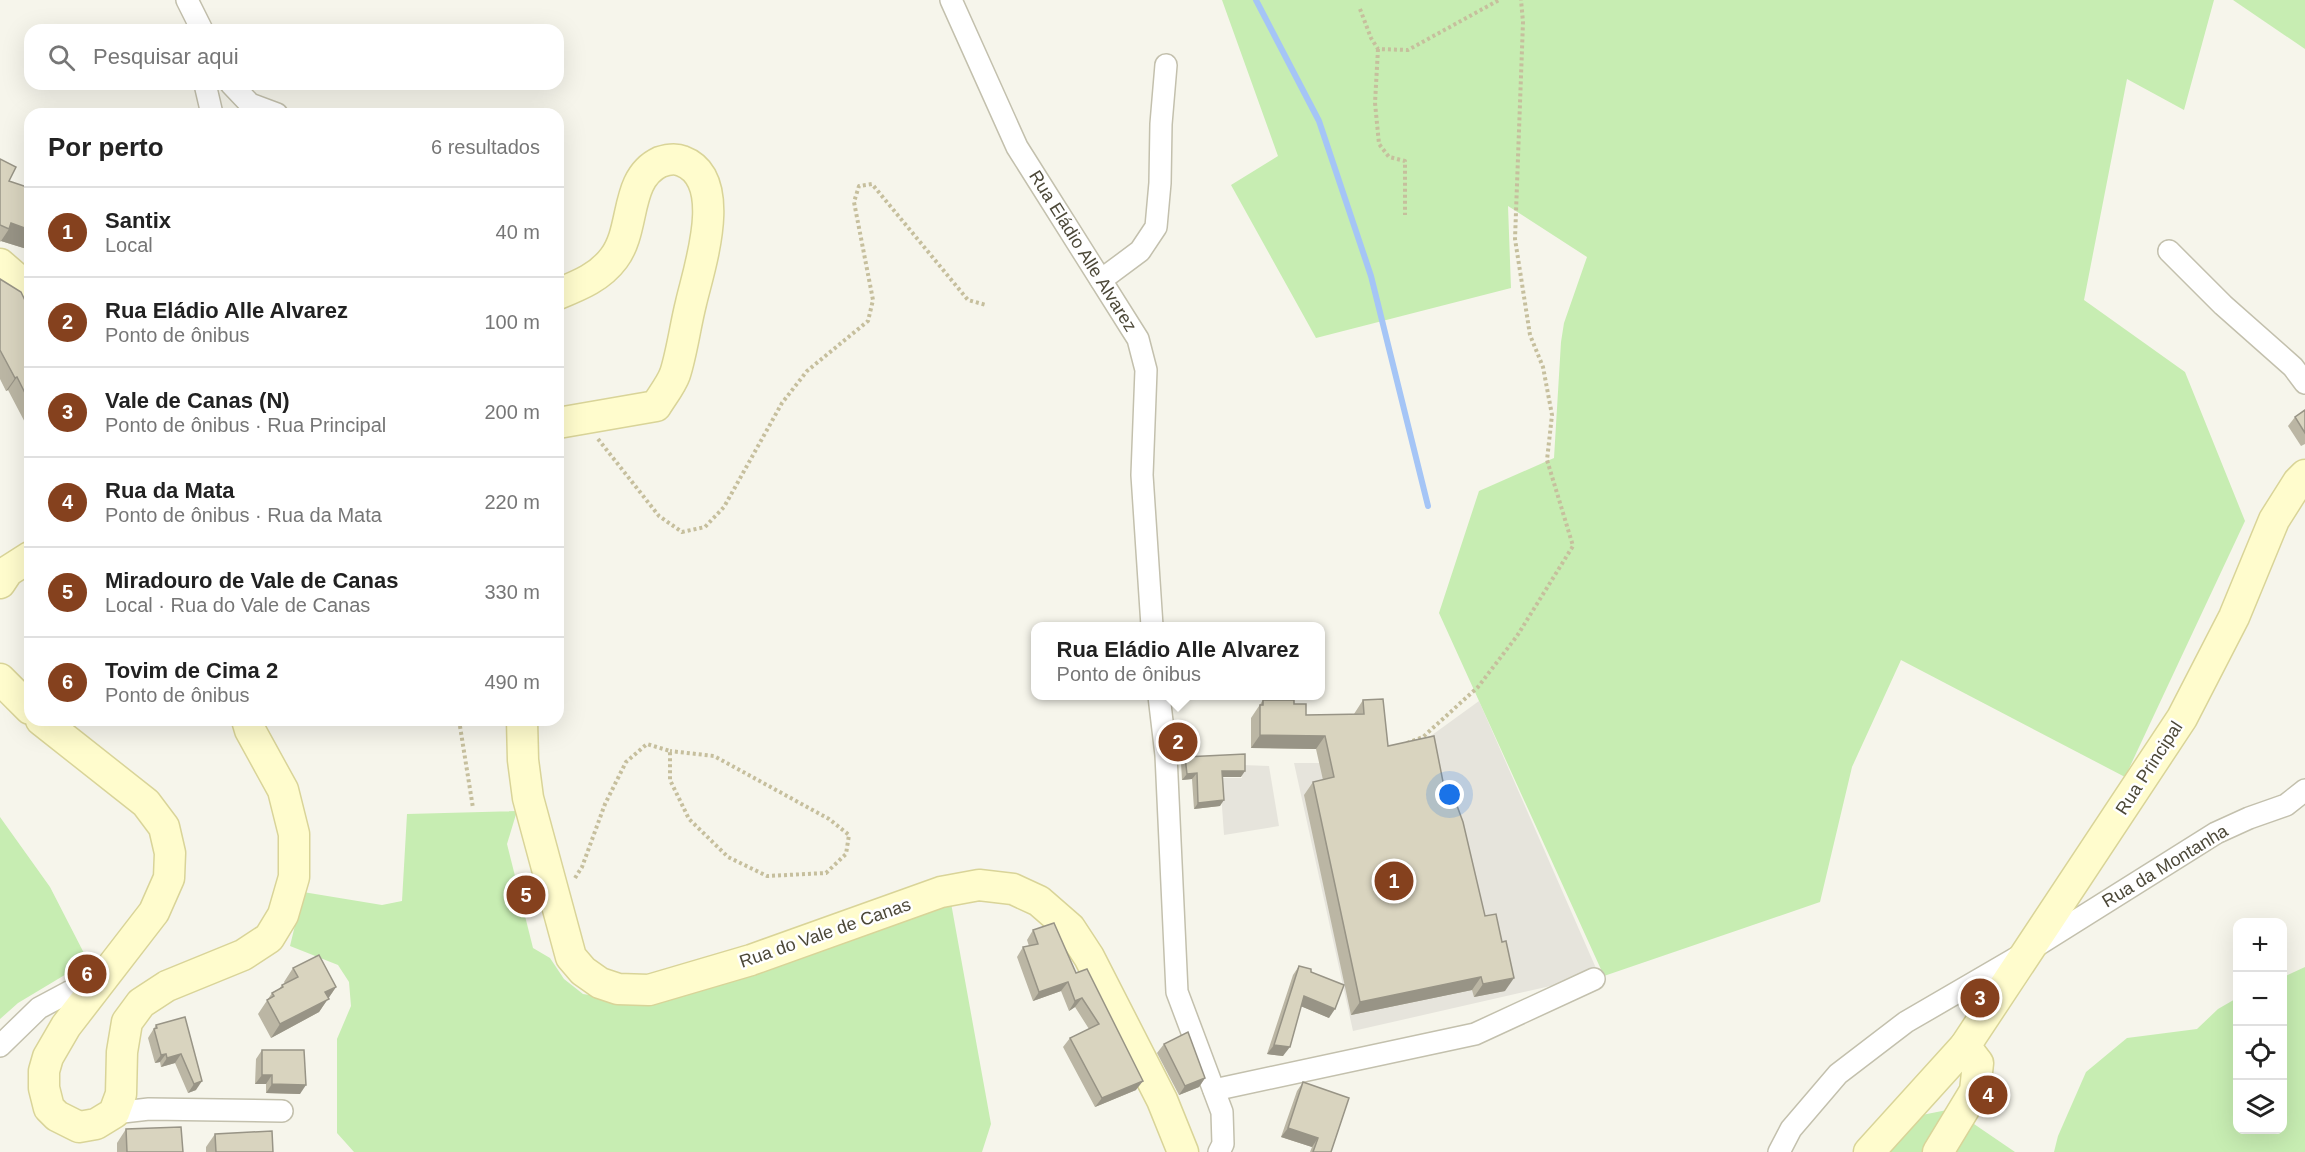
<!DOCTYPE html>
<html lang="pt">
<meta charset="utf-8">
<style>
:root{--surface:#fff;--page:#f6f6f6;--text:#222;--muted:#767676;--line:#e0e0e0;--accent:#85411e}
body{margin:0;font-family:Helvetica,sans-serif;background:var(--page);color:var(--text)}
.controls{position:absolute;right:18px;bottom:18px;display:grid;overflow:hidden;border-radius:12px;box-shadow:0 6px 24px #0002}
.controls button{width:54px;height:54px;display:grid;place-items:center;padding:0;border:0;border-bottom:2px solid var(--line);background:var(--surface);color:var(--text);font:30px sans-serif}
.you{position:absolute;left:1450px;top:795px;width:21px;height:21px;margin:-15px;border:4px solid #fff;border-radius:50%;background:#1a73e8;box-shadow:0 0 0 9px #1a73e833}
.badge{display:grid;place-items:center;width:39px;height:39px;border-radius:50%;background:var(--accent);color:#fff;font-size:20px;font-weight:700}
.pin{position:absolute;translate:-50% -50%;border:3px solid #fff;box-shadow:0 2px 6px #0006}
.popup{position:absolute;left:1031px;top:622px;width:294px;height:78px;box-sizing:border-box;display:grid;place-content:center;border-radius:12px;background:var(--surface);filter:drop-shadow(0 2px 4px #0005);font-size:20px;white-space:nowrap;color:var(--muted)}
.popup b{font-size:22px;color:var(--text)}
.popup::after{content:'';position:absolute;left:50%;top:100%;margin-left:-12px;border:12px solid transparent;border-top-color:var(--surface)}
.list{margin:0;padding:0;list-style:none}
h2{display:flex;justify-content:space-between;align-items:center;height:78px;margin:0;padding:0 24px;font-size:26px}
h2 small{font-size:20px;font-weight:400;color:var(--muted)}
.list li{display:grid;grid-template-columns:39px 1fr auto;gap:18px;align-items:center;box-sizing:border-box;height:90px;padding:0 24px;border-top:2px solid var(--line)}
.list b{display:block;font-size:22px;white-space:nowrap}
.list p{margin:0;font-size:20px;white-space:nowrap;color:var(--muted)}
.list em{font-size:20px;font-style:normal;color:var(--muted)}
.icon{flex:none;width:33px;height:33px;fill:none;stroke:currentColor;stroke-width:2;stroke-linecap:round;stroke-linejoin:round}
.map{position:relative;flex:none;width:2305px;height:1152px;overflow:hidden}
.search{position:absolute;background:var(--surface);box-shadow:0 6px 24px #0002;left:24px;top:24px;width:540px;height:66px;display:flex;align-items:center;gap:15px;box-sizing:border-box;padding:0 21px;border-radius:18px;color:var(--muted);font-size:22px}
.panel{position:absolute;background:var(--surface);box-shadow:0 6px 24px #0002;left:24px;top:108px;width:540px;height:618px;border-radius:18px}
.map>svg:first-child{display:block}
.industrial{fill:#e6e4dc}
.green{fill:#c7edb2}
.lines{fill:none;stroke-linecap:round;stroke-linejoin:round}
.stream{stroke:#a5c5f6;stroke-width:6}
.street-casing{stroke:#c3c0ad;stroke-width:24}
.secondary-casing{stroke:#d9d498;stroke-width:33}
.path{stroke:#c6bf9d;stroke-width:4;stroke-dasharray:3 3;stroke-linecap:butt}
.street{stroke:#fff;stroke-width:21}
.secondary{stroke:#fffccd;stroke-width:30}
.wall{fill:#bbb6a4}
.shaded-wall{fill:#989486}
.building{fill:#d9d4bf;stroke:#989486;stroke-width:1.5}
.labels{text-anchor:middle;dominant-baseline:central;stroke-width:5;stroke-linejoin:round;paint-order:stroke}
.street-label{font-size:18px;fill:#4c4838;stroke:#fff}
</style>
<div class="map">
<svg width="2305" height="1152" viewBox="0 0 2305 1152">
<rect width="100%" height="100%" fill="#f6f5eb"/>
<!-- industrial -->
<g class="industrial">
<path d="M 1479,701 L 1599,975 L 1353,1031 L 1294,763 L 1329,763 L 1421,743 Z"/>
<path d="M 1242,765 L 1269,766 L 1279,826 L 1224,835 L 1220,778 L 1242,778 Z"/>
</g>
<!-- green -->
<g class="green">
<path d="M 1222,0 L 2214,0 L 2184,110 L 2127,79 L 2084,300 L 2185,372 L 2245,521 L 2125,777 L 1901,660 L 1852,767 L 1820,902 L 1604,976 L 1439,613 L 1479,491 L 1554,458 L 1561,342 L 1564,323 L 1587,257 L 1508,206 L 1511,288 L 1316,338 L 1231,185 L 1278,156 Z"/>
<path d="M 2233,0 L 2305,0 L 2305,49 Z"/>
<path d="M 517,811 L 507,844 L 533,948 L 550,958 L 564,979 L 583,994 L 623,1000 L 951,903 L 991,1124 L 982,1152 L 354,1152 L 337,1133 L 337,1039 L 351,1006 L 349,982 L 338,965 L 290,946 L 303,892 L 382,905 L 402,901 L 407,814 Z"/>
<path d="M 0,817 L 50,887 L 88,961 L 18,1003 L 0,1019 Z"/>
<path d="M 2305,967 L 2305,1152 L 2054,1152 L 2058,1136 L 2086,1072 L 2127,1038 L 2197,1029 L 2218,1009 L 2237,998 L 2238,1130 L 2282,1130 L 2283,977 Z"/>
<path d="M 1952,1109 L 2015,1152 L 1879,1152 L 1922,1115 Z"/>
</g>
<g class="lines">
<!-- stream -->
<path class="stream" d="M 1256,0 L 1319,121 L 1371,276 L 1428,506"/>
<defs>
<g id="street">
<path d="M 187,0 L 202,30"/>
<path d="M 951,0 L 1017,147 L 1138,339 L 1146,370 L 1142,475 L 1152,626"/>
<path d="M 205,84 L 212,114"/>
<path d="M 231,84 L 250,104 L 277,114"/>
<path d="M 2169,251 L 2223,305 L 2293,367 L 2305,383"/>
<path d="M 1101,280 L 1140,251 L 1156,227 L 1160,183 L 1161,124 L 1166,65"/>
<path d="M 1159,696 L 1166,755 L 1177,992 L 1222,1112 L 1223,1144 L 1219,1152"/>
<path d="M 0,1046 L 39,1008 L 69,992 L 100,981"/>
<path d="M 1214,1090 L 1475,1034 L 1594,979"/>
<path d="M 114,1113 L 149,1109 L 282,1111"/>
<path d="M 1779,1152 L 1791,1129 L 1838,1074 L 1906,1022 L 2028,951 L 2216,833 L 2249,818 L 2286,805 L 2305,790"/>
</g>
<g id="secondary">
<path d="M 0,264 L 30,290"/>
<path d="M 558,294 C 580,285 600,277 614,258 C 636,229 624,179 660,162 C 666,160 675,158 682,161 C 730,179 699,268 691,303 C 685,327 682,352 675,374 C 671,385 662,396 656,406 L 558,423"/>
<path d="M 0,583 L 8,571 L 30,557"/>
<path d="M 0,679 L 30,709"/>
<path d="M 41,720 L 146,803 L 164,827 L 170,853 L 169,878 L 154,912 L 66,1026 L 48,1057 L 44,1071 L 44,1088 L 49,1108 L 57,1116 L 79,1127 L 96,1124 L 114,1113 L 121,1094 L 122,1052 L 127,1022 L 141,1003 L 167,986 L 243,955 L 269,938 L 283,915 L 294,877 L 294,834 L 283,790 L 250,730 L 247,720"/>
<path d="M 522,720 L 523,760 L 528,798 L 571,957 L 583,971 L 600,983 L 618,989 L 649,990 L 751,960 L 941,892 L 979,885 L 1013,889 L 1039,901 L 1070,928 L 1089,957 L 1162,1100 L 1183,1152"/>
<path d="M 1869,1152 L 1965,1046 L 2182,718 L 2234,617 L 2274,520 L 2298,482 L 2305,475"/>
<path d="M 1938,1152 L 1975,1091 L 1978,1063 L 1965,1046"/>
</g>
</defs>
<!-- street casing -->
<use href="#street" class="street-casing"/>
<!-- secondary casing -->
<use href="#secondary" class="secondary-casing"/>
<!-- path -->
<g class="path">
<path d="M 1360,9 L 1371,38 L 1378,49 L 1408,50 L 1499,0"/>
<path d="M 1378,49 L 1375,103 L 1379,144 L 1389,157 L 1405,161 L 1405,215"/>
<path d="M 598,439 L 659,516 L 682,532 L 705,527 L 724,507 L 782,403 L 807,371 L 868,321 L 873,300 L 854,202 L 859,186 L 872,184 L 968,300 L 986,305"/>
<path d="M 459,720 L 473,808"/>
<path d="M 1407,743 L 1423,737 L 1478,687 L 1517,636 L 1573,546 L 1547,460 L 1552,415 L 1543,367 L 1530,335 L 1515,239 L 1523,22 L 1521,0"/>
<path d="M 575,878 L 582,867 L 605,804 L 626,762 L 647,744 L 670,751 L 670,780 L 689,819 L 728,857 L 767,876 L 826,873 L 846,854 L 849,835 L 829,819 L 714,756 L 670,751"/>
</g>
<!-- street -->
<use href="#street" class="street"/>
<!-- secondary -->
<use href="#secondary" class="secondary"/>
</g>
<!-- wall -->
<g class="wall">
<path d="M 0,159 L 9,181 L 30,250 L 1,241 L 0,242 Z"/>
<path d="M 0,279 L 30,311 L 30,432 L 8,390 L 6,391 L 0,379 Z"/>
<path d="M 2305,410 L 2305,444 L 2301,446 L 2288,426 L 2295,417 Z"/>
<path d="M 1263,700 L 1294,704 L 1306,715 L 1354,714 L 1363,700 L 1388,746 L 1446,797 L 1485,916 L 1505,991 L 1474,997 L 1472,990 L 1351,1015 L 1304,795 L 1313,782 L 1323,780 L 1316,749 L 1251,748 L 1251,718 Z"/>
<path d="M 1185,757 L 1241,777 L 1222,777 L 1220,806 L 1194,809 L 1192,779 L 1182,780 L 1181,763 Z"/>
<path d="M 1033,930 L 1076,973 L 1136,1090 L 1095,1107 L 1063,1047 L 1070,1038 L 1089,1029 L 1075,1007 L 1069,1011 L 1061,991 L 1033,1001 L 1017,957 L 1023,947 L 1029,946 L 1027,940 Z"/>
<path d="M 1299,966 L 1311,972 L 1329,1018 L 1301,1006 L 1283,1056 L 1267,1054 L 1293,975 Z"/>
<path d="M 293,968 L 336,987 L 319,1012 L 271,1038 L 258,1014 L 272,993 L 279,989 L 282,985 L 285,984 L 284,982 Z"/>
<path d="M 185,1017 L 196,1090 L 188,1093 L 175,1063 L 161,1067 L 160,1062 L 155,1063 L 148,1038 L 156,1025 Z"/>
<path d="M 1164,1044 L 1205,1078 L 1199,1087 L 1179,1095 L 1157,1053 Z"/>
<path d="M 262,1050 L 300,1094 L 266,1093 L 266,1084 L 255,1084 L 256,1059 Z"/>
<path d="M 1303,1082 L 1331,1152 L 1310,1152 L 1312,1147 L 1281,1137 L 1297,1091 Z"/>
<path d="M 126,1129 L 183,1152 L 117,1152 L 117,1143 Z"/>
<path d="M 215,1134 L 273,1152 L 206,1152 L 206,1147 Z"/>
</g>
<!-- shaded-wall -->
<g class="shaded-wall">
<path d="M 28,169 L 30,169 L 30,175 L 25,173 Z"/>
<path d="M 11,223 L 30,230 L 30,250 L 1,241 L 9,229 Z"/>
<path d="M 17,377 L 8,390 L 6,391 L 15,378 Z"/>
<path d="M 1260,735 L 1325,736 L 1316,749 L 1251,748 Z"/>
<path d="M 1222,771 L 1245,771 L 1241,777 L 1218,777 Z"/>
<path d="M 1197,773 L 1192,779 L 1182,780 L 1187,774 Z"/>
<path d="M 1224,800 L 1220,806 L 1194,809 L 1198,803 Z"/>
<path d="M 1481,977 L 1472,990 L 1351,1015 L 1360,1002 Z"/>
<path d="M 1514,978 L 1505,991 L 1474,997 L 1483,984 Z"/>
<path d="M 1068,982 L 1061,991 L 1033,1001 L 1039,992 Z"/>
<path d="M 336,987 L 319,1012 L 271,1038 L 280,1024 L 325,992 Z"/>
<path d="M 1304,996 L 1335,1009 L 1329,1018 L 1298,1005 Z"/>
<path d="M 1082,998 L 1075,1007 L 1069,1011 L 1075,1001 Z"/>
<path d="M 1274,1045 L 1290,1047 L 1283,1056 L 1267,1054 Z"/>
<path d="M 166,1054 L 160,1062 L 155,1063 L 161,1055 Z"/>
<path d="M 181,1054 L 175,1063 L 161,1067 L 167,1058 Z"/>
<path d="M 262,1075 L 272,1075 L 266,1084 L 255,1084 Z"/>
<path d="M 1205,1078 L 1199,1087 L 1179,1095 L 1185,1086 Z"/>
<path d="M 202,1081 L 196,1090 L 188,1093 L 194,1084 Z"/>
<path d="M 1143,1081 L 1136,1090 L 1095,1107 L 1102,1098 Z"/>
<path d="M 272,1084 L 306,1085 L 300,1094 L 266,1093 Z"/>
<path d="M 1288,1128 L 1318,1138 L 1312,1147 L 1281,1137 Z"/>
</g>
<!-- building -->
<g class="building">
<path d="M 0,159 L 16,167 L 9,181 L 30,188 L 30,230 L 11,223 L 9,229 L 0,225 Z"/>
<path d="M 0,279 L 21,292 L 30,311 L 30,403 L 17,377 L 15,378 L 0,350 Z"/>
<path d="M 2305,410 L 2305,433 L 2295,417 Z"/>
<path d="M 1383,699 L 1388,746 L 1434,736 L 1446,797 L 1453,795 L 1463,822 L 1485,916 L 1496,914 L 1502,942 L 1506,941 L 1514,978 L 1483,984 L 1481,977 L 1360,1002 L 1313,782 L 1334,777 L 1325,736 L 1260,735 L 1260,705 L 1263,705 L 1263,700 L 1294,700 L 1294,704 L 1306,704 L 1306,715 L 1364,714 L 1363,700 Z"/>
<path d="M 1245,754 L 1245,771 L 1222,771 L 1224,800 L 1198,803 L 1197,773 L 1187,774 L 1185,757 Z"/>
<path d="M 1054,923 L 1076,973 L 1087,969 L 1143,1081 L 1102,1098 L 1070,1038 L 1099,1024 L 1082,998 L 1075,1001 L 1068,982 L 1039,992 L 1023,947 L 1038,944 L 1033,930 Z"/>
<path d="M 319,955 L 336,987 L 325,992 L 329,999 L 280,1024 L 267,1000 L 274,996 L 272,993 L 283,987 L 282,985 L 298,977 L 293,968 Z"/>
<path d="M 1299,966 L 1311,969 L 1311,972 L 1344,985 L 1335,1009 L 1304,996 L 1290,1047 L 1274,1045 Z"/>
<path d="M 185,1017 L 202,1081 L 194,1084 L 181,1054 L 167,1058 L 166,1054 L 161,1055 L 154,1029 L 157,1028 L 156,1025 Z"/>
<path d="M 1188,1032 L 1205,1078 L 1185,1086 L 1164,1044 Z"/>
<path d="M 262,1050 L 304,1050 L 306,1085 L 272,1084 L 272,1075 L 262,1075 Z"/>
<path d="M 1303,1082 L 1349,1098 L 1331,1152 L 1313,1152 L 1318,1138 L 1288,1128 Z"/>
<path d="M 181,1127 L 183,1152 L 127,1152 L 126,1129 Z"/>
<path d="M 272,1131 L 273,1152 L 216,1152 L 215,1134 Z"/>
</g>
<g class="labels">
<!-- street labels -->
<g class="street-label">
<text transform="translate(1083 251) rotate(58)">Rua Eládio Alle Alvarez</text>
<text transform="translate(2149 768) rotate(-57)">Rua Principal</text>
<text transform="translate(2165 866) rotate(-31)">Rua da Montanha</text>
<text transform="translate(825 933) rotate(-19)">Rua do Vale de Canas</text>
</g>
</g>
</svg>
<div class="controls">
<button>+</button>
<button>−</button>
<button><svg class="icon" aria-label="locate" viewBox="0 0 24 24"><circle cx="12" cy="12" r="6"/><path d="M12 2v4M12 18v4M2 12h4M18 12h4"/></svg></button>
<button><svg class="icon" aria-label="layers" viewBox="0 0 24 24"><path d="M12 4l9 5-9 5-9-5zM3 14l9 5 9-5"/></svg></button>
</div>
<div class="you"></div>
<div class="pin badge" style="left:1394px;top:881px">1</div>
<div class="pin badge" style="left:1178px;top:742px">2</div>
<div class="popup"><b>Rua Eládio Alle Alvarez</b>Ponto de ônibus</div>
<div class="pin badge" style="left:1980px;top:998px">3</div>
<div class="pin badge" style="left:1988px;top:1095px">4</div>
<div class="pin badge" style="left:526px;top:895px">5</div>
<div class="pin badge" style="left:87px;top:974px">6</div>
<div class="search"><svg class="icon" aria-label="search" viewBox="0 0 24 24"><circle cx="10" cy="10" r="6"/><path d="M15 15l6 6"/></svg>Pesquisar aqui</div>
<section class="panel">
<h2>Por perto<small>6 resultados</small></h2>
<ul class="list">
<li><span class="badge">1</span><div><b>Santix</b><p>Local</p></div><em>40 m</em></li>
<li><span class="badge">2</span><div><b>Rua Eládio Alle Alvarez</b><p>Ponto de ônibus</p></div><em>100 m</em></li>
<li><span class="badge">3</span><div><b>Vale de Canas (N)</b><p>Ponto de ônibus · Rua Principal</p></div><em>200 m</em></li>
<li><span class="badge">4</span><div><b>Rua da Mata</b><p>Ponto de ônibus · Rua da Mata</p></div><em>220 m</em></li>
<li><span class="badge">5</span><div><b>Miradouro de Vale de Canas</b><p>Local · Rua do Vale de Canas</p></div><em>330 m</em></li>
<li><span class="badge">6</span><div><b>Tovim de Cima 2</b><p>Ponto de ônibus</p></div><em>490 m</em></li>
</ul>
</section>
</div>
